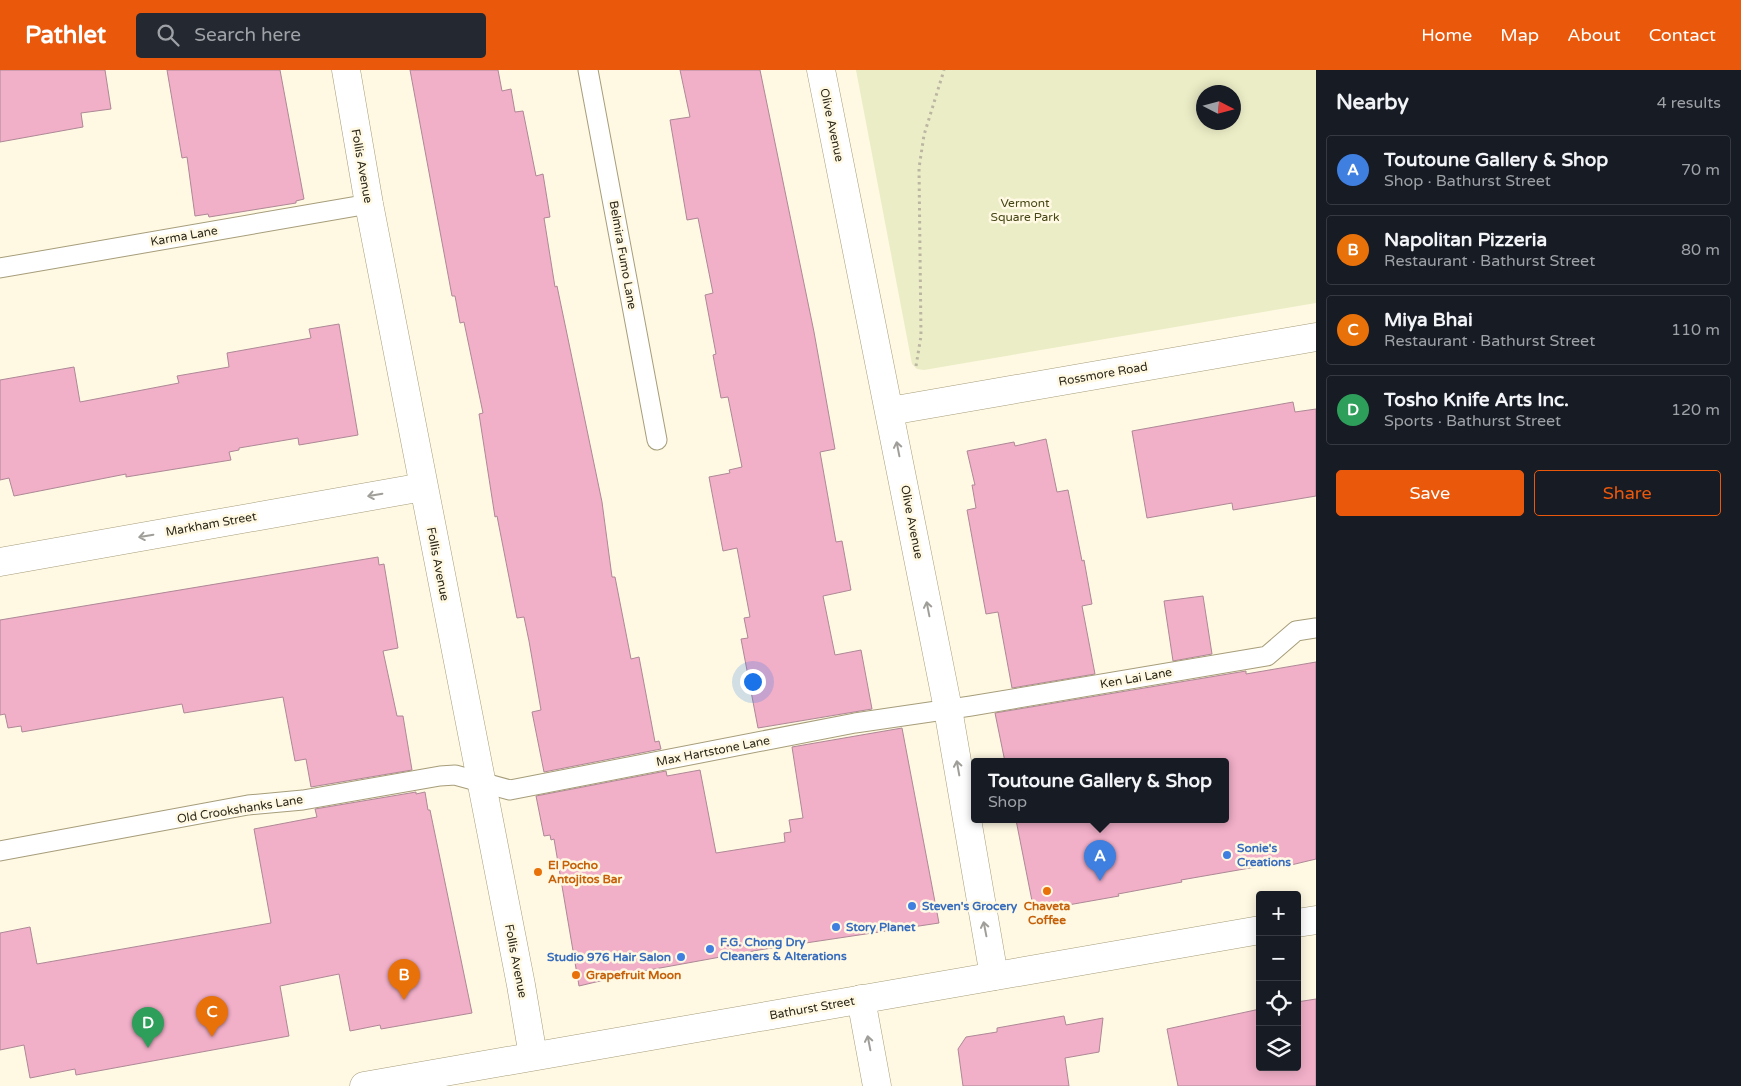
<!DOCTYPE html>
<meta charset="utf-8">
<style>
:root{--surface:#171b24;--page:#242831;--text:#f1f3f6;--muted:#9ea1a6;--line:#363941;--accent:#ea580c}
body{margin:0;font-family:"Varela Round",sans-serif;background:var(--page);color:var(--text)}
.controls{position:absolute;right:15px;bottom:15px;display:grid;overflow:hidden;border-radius:5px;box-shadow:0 2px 12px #0003}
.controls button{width:45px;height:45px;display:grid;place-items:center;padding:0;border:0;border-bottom:1px solid var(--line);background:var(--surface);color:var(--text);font:25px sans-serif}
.compass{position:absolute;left:1196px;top:15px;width:45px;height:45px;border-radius:50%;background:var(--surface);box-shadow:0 2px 12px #0003;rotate:96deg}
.you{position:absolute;left:752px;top:611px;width:18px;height:18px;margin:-12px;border:4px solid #fff;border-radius:50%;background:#1a73e8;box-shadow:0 0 0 8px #1a73e833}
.badge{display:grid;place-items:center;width:32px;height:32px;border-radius:50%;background:var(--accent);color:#fff;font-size:16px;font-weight:700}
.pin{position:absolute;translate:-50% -41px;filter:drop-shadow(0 1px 2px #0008)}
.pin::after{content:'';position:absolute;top:26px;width:18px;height:15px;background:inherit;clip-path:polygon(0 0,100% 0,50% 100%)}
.popup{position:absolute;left:971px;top:688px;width:258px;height:65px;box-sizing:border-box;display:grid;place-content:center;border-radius:5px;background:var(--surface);filter:drop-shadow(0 1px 4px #0005);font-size:16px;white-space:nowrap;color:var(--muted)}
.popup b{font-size:19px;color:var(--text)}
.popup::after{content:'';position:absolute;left:50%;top:100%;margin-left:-10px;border:10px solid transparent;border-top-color:var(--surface)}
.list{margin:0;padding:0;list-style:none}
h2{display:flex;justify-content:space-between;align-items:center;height:65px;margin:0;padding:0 20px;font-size:21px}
h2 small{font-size:16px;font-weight:400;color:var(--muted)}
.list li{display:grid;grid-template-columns:32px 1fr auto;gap:15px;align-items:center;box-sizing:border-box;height:70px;margin:0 10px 10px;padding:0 10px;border:1px solid var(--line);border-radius:5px}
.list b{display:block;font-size:19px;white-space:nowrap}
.list p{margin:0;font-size:16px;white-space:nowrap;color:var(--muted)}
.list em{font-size:16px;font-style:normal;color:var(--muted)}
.actions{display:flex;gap:10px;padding:15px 20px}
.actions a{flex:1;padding:11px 0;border:1px solid var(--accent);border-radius:5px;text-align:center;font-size:18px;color:var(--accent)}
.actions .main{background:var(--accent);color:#fff}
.icon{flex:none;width:28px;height:28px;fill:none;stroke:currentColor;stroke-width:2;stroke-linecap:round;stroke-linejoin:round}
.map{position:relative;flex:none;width:1316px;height:1016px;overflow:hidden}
header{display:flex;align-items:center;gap:30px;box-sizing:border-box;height:70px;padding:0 25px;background:var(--accent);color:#fff}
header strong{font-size:24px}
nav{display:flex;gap:28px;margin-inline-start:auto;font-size:18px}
.search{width:350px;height:45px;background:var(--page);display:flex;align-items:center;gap:12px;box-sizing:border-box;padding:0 18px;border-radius:5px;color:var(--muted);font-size:19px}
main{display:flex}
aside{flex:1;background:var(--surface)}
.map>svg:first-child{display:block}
.green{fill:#ebedc6;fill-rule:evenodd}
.building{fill:#f1afc8;stroke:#ae8896}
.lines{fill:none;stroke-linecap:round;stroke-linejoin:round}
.service-casing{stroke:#a69d7a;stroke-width:21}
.minor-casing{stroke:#a69d7a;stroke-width:29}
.secondary-casing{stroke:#a69d7a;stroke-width:29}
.path{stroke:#bbb5a2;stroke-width:3;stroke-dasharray:2.5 4;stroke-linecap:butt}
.service{stroke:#fff;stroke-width:19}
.minor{stroke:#fff;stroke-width:28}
.secondary{stroke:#fff;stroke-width:28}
.oneway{stroke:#a09e98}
.shop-dot{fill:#3f7fe0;stroke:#fff9e3;stroke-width:2}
.food-dot{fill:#e8710a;stroke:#fff9e3;stroke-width:2}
.labels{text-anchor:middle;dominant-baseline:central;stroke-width:5;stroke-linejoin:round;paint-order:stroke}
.street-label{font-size:12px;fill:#2c281a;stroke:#fff9e3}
.park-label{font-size:12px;fill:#454616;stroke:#fff9e3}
.shop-label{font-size:12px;font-weight:bold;fill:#366cbe;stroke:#fff9e3;text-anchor:start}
.food-label{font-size:12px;font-weight:bold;fill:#c56008;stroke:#fff9e3;text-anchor:start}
</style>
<header>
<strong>Pathlet</strong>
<div class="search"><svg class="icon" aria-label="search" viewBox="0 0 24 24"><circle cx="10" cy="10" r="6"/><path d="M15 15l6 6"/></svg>Search here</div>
<nav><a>Home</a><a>Map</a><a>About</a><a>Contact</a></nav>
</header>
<main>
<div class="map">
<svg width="1316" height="1016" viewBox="0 0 1316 1016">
<rect width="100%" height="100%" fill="#fff9e3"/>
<!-- green -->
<path class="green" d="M 856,0 L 1316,0 L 1316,233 L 924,300 L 917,299 L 912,294 ZM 1234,22 L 1234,52 L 1204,52 L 1204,22 Z"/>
<!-- building -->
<g class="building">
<path d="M 0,0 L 105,0 L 111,39 L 81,43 L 83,57 L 0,72 Z"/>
<path d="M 167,0 L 280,0 L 304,129 L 296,131 L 296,133 L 209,147 L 208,144 L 195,146 L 187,87 L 182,88 Z"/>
<path d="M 410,0 L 498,0 L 502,21 L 511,19 L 515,42 L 523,41 L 536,106 L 543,104 L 550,147 L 544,148 L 555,217 L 557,216 L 602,432 L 612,507 L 615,507 L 631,589 L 639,587 L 655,672 L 659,671 L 661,679 L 544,702 L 532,642 L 541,640 L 529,571 L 524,547 L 517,548 L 497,446 L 495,447 L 479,344 L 483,343 L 464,252 L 460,253 L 455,226 L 452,226 Z"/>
<path d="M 680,0 L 760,0 L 814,262 L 835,379 L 820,382 L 836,472 L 842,471 L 851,520 L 823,526 L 835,585 L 861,580 L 872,639 L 758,658 L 741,569 L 748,568 L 744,548 L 750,547 L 737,478 L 723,481 L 709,407 L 730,403 L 729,400 L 742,397 L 728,327 L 721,328 L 713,285 L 716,284 L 705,225 L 713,223 L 698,148 L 687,150 L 670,50 L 690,47 Z"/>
<path d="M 339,254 L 358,365 L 299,375 L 298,368 L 239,378 L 239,380 L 229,382 L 231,390 L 126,407 L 126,404 L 14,426 L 9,408 L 0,410 L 0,310 L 74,297 L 80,332 L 179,313 L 177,306 L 229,297 L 227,283 L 311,268 L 309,259 Z"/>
<path d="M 1293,332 L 1295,342 L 1316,339 L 1316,426 L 1233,440 L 1232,433 L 1147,448 L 1132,361 Z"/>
<path d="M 1046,369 L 1057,422 L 1068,420 L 1082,491 L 1084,490 L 1092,534 L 1082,536 L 1095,604 L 1012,618 L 998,542 L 986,544 L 967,440 L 976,438 L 972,415 L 975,415 L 967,381 L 1014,372 L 1015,376 Z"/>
<path d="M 378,487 L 379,495 L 384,494 L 398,578 L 383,581 L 397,646 L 403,646 L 412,700 L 311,717 L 306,689 L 295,691 L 283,627 L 184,643 L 182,634 L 22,662 L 21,656 L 8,658 L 5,644 L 0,645 L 0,550 Z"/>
<path d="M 1203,526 L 1212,584 L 1173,591 L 1164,531 Z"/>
<path d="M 1316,592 L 1316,789 L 1291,795 L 1250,798 L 1181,810 L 1182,812 L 1118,824 L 1119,826 L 1034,841 L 1016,750 L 1225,750 L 1225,692 L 1005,692 L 995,643 L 1246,601 L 1246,604 Z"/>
<path d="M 902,658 L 939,853 L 759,880 L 638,902 L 579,916 L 554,769 L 551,770 L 550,765 L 544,766 L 536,726 L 666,701 L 667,706 L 700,700 L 716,783 L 785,772 L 784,763 L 791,762 L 789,750 L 803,748 L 792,677 Z"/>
<path d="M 416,722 L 416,724 L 425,722 L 428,740 L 430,740 L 472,943 L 381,959 L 380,955 L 350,961 L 339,904 L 280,916 L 289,966 L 76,1005 L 75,999 L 30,1008 L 24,975 L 0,980 L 0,863 L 30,857 L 37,894 L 271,853 L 254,759 L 317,747 L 315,739 Z"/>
<path d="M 1316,929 L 1316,1016 L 1178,1016 L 1167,959 L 1260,939 L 1260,997 L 1297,997 L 1297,932 Z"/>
<path d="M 1064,946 L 1066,955 L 1103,948 L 1099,982 L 1065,988 L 1069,1016 L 963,1016 L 958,979 L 966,967 L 997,962 L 997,958 Z"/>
</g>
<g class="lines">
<defs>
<g id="service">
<path d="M 588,0 L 657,370"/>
<path d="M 0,198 L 369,134"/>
<path d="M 0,781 L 248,735 L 303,730 L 440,706 L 455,705 L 510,720 L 855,653 L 971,636 L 1267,586 L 1296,561 L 1316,558"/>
</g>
<g id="minor">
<path d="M 346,0 L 369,134 L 521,915 L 533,986"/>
<path d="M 821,0 L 948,639 L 994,906"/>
<path d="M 890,341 L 1316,267"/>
<path d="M 0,492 L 423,417"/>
<path d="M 861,929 L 877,1016"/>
</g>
<g id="secondary">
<path d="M 1297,853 L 1316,850"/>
<path d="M 364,1016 L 1260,860"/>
</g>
</defs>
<!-- service casing -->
<use href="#service" class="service-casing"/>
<!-- minor casing -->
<use href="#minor" class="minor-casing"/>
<!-- secondary casing -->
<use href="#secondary" class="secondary-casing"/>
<!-- path -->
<path class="path" d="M 916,296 L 921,266 L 919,98 L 924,65 L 944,0"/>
<!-- service -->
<use href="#service" class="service"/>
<!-- minor -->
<use href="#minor" class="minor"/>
<!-- secondary -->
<use href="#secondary" class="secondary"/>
</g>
<!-- one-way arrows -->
<defs><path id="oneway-shaft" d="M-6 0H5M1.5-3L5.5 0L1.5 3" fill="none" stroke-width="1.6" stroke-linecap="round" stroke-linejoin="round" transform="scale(1.25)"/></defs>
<g class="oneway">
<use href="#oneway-shaft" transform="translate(898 379) rotate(-101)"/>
<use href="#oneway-shaft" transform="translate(375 425) rotate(170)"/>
<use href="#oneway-shaft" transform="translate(146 466) rotate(170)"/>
<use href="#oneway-shaft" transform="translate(928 539) rotate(-101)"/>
<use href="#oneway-shaft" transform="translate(958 698) rotate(-100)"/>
<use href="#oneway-shaft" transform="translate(985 859) rotate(-101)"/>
<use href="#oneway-shaft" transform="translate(869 973) rotate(-101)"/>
</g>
<!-- markers -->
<g class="shop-dot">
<circle cx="1227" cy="785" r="5"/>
<circle cx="912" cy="836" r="5"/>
<circle cx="836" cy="857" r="5"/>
<circle cx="710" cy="879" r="5"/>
<circle cx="681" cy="887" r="5"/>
</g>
<g class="food-dot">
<circle cx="538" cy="802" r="5"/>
<circle cx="1047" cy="821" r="5"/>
<circle cx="576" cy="905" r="5"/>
</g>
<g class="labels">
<!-- street labels -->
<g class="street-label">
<text transform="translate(832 55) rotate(78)">Olive Avenue</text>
<text transform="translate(362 96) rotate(80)">Follis Avenue</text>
<text transform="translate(184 166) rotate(-10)">Karma Lane</text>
<text transform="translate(623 185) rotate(80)">Belmira Fumo Lane</text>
<text transform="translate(1103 304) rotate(-10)">Rossmore Road</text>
<text transform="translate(912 452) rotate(79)">Olive Avenue</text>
<text transform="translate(211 454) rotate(-10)">Markham Street</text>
<text transform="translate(438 494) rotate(79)">Follis Avenue</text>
<text transform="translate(1136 608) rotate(-10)">Ken Lai Lane</text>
<text transform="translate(713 681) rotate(-11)">Max Hartstone Lane</text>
<text transform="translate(240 739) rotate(-9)">Old Crookshanks Lane</text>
<text transform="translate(516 891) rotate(79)">Follis Avenue</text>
<text transform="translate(812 938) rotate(-10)">Bathurst Street</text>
</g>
<!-- park labels -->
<g class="park-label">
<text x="1025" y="133">Vermont<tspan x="1025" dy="14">Square Park</tspan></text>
</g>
<!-- shop labels -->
<g class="shop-label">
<text x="1237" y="778">Sonie's<tspan x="1237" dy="14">Creations</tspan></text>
<text x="922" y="836">Steven's Grocery</text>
<text x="846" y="857">Story Planet</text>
<text x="720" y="872">F.G. Chong Dry<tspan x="720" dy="14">Cleaners &amp; Alterations</tspan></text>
<text x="671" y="887" text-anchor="end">Studio 976 Hair Salon</text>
</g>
<!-- food labels -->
<g class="food-label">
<text x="548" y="795">El Pocho<tspan x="548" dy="14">Antojitos Bar</tspan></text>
<text x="1047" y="836" text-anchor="middle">Chaveta<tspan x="1047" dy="14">Coffee</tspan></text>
<text x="586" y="905">Grapefruit Moon</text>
</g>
</g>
</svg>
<div class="controls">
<button>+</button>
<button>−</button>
<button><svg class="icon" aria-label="locate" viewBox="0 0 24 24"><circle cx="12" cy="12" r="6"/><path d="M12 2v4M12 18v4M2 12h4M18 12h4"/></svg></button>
<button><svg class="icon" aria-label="layers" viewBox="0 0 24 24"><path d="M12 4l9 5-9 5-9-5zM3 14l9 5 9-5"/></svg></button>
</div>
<svg class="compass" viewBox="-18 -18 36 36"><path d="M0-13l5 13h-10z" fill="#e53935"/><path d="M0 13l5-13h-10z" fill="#9ea1a6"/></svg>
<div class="you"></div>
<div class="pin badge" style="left:1100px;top:811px;background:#3f7fe0">A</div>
<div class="popup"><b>Toutoune Gallery &amp; Shop</b>Shop</div>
<div class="pin badge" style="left:404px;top:930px;background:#e8710a">B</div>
<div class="pin badge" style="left:212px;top:967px;background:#e8710a">C</div>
<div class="pin badge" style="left:148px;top:978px;background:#2e9e5b">D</div>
</div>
<aside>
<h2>Nearby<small>4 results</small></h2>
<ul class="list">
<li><span class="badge" style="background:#3f7fe0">A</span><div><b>Toutoune Gallery &amp; Shop</b><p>Shop · Bathurst Street</p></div><em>70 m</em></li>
<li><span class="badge" style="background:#e8710a">B</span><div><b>Napolitan Pizzeria</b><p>Restaurant · Bathurst Street</p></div><em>80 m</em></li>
<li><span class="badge" style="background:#e8710a">C</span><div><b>Miya Bhai</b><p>Restaurant · Bathurst Street</p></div><em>110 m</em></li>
<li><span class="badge" style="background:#2e9e5b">D</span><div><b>Tosho Knife Arts Inc.</b><p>Sports · Bathurst Street</p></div><em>120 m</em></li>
</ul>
<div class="actions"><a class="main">Save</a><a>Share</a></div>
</aside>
</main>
